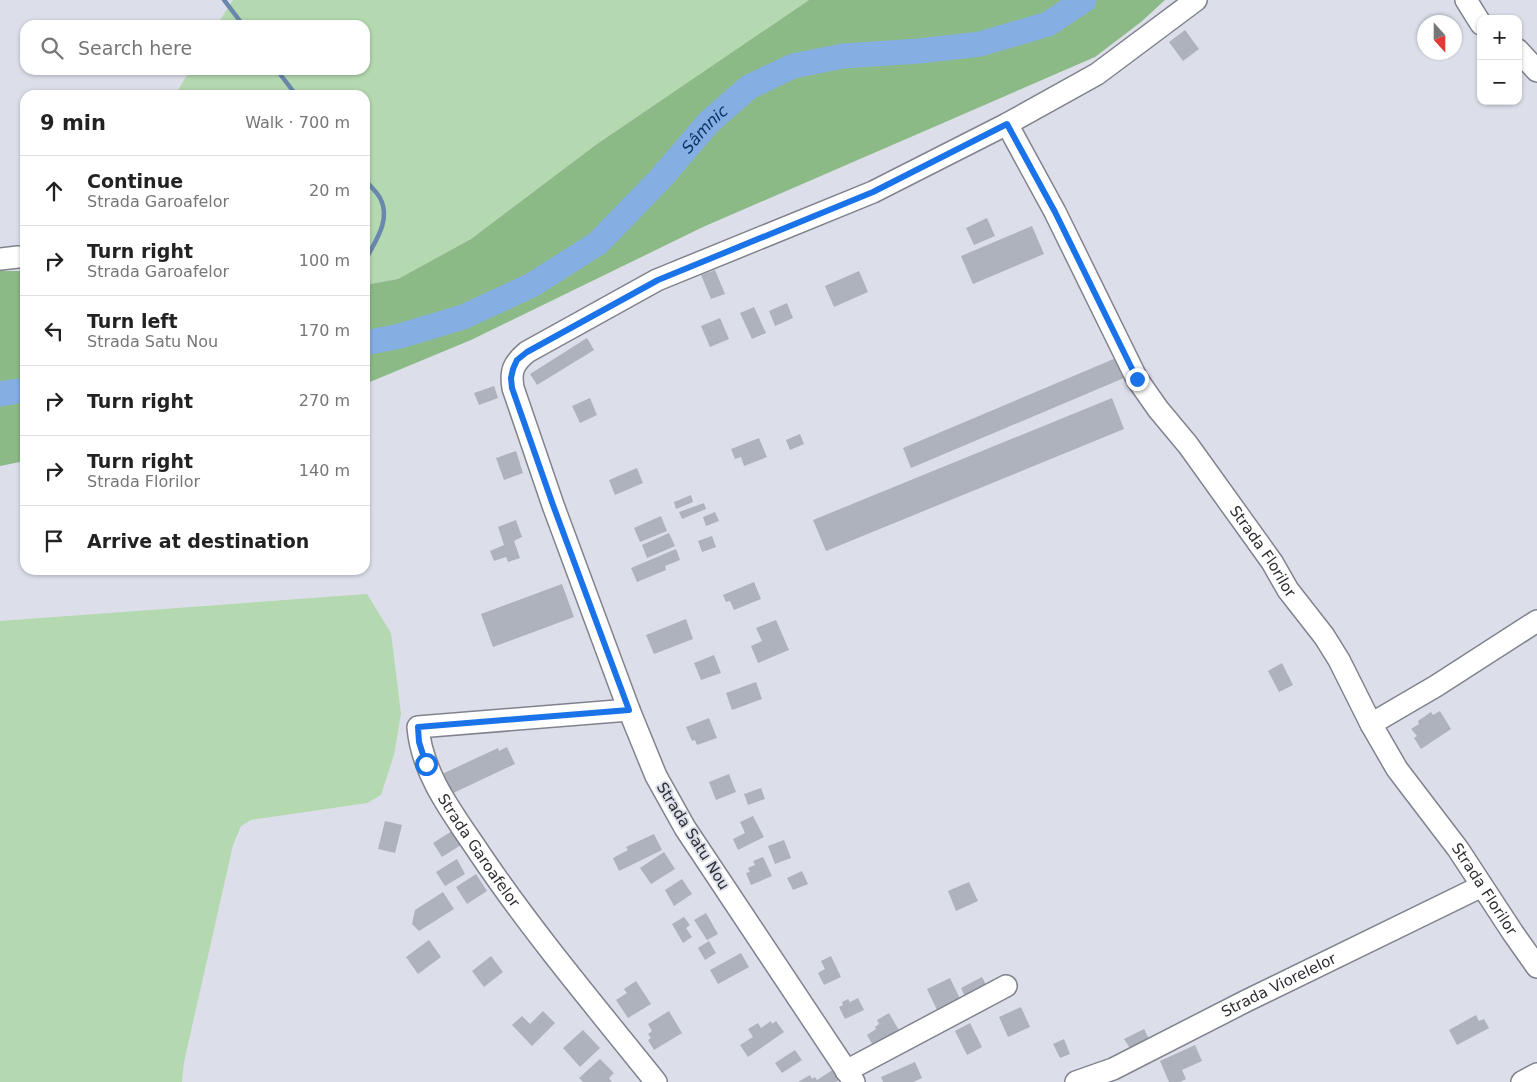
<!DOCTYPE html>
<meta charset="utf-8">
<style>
:root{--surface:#fff;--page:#f6f6f6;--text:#222;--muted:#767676;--line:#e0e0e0}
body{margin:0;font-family:"DejaVu Sans",sans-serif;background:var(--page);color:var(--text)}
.controls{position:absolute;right:15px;top:15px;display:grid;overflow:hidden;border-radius:10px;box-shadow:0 1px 4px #0004}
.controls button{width:45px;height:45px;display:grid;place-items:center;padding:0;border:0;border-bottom:1px solid var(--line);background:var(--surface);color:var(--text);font:25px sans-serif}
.compass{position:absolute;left:1417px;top:15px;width:45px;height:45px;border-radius:50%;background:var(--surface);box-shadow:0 1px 4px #0004;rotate:159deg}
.stop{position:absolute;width:15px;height:15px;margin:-11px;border:4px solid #1a73e8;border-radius:50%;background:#fff}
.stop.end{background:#1a73e8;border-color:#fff;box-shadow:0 1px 5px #0008}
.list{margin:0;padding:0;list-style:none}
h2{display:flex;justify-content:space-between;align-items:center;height:65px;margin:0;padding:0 20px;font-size:21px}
h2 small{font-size:16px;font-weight:400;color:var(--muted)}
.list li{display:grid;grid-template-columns:32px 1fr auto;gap:15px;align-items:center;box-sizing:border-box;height:70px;padding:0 20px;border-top:1px solid var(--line)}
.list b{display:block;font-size:19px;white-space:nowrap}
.list p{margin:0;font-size:16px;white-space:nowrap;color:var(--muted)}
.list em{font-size:16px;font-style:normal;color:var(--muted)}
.icon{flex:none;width:28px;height:28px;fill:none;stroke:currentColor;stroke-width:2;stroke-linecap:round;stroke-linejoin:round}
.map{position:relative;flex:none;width:1537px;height:1082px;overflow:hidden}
.search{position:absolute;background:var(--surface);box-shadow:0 1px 4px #0004;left:20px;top:20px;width:350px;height:55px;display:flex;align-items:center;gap:12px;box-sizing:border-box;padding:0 18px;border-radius:15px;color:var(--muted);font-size:19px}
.panel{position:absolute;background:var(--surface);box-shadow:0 1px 4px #0004;left:20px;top:90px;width:350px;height:485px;border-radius:15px}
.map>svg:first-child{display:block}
.green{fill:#b4d8af}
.forest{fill:#8cba86}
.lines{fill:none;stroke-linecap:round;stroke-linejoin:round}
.stream{stroke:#6a87ad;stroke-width:4.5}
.river{stroke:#85aee2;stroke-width:25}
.building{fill:#aeb2bc}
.minor-casing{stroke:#80838d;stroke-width:24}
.minor{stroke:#fff;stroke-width:21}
.route{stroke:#1a73e8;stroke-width:6}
.labels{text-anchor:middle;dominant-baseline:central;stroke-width:4;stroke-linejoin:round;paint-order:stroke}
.street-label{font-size:15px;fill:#2b2d31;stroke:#dcdfea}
.water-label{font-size:16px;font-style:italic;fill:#0a3464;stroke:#dcdfea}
</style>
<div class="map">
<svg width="1537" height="1082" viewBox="0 0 1537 1082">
<rect width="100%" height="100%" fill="#dcdfea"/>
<!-- green -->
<g class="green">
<path d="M 233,0 L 809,0 L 597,144 L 471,239 L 398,279 L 365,285 L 365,95 L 175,95 L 190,70 L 365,70 L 365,25 L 217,25 Z"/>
<path d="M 367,594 L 391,633 L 401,714 L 394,755 L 381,795 L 367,803 L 251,820 L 241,826 L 233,845 L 184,1062 L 182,1082 L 0,1082 L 0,621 Z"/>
</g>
<!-- forest -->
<g class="forest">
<path d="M 809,0 L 1165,0 L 1141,22 L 1095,57 L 703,227 L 471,340 L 365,384 L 365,285 L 398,279 L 471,239 L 597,144 Z"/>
<path d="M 0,271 L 25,271 L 25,461 L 0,466 Z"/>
</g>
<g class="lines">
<!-- stream -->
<g class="stream">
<path d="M 224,0 L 243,25"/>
<path d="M 277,70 L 296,95"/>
<path d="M 365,180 C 370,186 377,192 380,198 C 392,220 374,243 365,261"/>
</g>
<!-- river -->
<g class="river">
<path id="s1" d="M 365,343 L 400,336 L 463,317 L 532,285 L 598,243 L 660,179 L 709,122 L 749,87 L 793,66 L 843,56 L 919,51 L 980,44 L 1048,24 L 1084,0"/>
<path d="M 0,394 L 25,390"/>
</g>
</g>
<!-- building -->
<g class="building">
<path d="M 1185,30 L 1199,49 L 1183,61 L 1169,42 Z"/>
<path d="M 987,218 L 995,236 L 974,245 L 966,228 Z"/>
<path d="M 1032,226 L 1044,254 L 973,284 L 961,256 Z"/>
<path d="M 715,270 L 725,294 L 711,299 L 701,275 Z"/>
<path d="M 859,271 L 868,292 L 834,307 L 825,286 Z"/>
<path d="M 787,303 L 793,318 L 775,326 L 769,311 Z"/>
<path d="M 754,307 L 766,333 L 752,339 L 740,313 Z"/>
<path d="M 720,318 L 729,339 L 710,347 L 701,326 Z"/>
<path d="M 587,338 L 594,350 L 537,385 L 530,374 Z"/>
<path d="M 1116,358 L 1124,378 L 911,468 L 903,448 Z"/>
<path d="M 494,386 L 498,398 L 479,405 L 474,393 Z"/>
<path d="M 590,398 L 597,415 L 580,423 L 572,406 Z"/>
<path d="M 1112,398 L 1124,429 L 826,551 L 813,520 Z"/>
<path d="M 800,434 L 804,444 L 790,450 L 786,440 Z"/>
<path d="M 759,438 L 767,457 L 744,466 L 741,457 L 735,459 L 731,449 Z"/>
<path d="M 516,451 L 523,473 L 504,480 L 496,458 Z"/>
<path d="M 637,468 L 643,483 L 615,495 L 609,480 Z"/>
<path d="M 691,495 L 693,502 L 676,509 L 674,502 Z"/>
<path d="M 704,503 L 706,509 L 682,519 L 679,512 Z"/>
<path d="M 715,512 L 719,521 L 706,526 L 703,517 Z"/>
<path d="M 661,516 L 667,531 L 640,542 L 634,528 Z"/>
<path d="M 516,520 L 522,537 L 514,541 L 520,558 L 508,562 L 506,557 L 494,561 L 490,551 L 504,545 L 498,527 Z"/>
<path d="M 669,533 L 675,546 L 647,558 L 642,545 Z"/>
<path d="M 712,536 L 716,547 L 702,552 L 698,541 Z"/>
<path d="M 676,549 L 680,560 L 665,566 L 666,570 L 637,582 L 631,568 Z"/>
<path d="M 754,582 L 761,599 L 734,610 L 730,601 L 726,602 L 723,595 Z"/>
<path d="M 562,584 L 574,617 L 493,647 L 481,614 Z"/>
<path d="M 686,619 L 693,639 L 654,654 L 646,635 Z"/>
<path d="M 776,620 L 789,650 L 758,663 L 751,646 L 762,641 L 756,628 Z"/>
<path d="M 714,655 L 721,673 L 701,680 L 694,663 Z"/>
<path d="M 1282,663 L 1293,685 L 1279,692 L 1268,671 Z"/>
<path d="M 756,682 L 762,699 L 732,710 L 726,693 Z"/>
<path d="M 1440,711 L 1451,729 L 1421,749 L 1414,738 L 1417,736 L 1411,729 L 1419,724 L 1418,721 L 1431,712 L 1433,715 Z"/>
<path d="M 709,718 L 717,738 L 697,745 L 695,740 L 692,741 L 686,727 Z"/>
<path d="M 507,747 L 515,764 L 449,795 L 440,775 L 498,748 L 499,751 Z"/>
<path d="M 729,774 L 736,792 L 716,800 L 709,782 Z"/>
<path d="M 761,788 L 765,799 L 748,805 L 744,794 Z"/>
<path d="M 753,816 L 764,837 L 738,850 L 733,839 L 745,833 L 740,822 Z"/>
<path d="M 385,821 L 402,825 L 395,853 L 378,849 Z"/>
<path d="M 452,831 L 461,845 L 442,857 L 433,843 Z"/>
<path d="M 654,834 L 662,850 L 619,871 L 613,858 L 628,850 L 626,847 Z"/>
<path d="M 784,840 L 791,858 L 775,864 L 768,846 Z"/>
<path d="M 664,852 L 675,869 L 651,884 L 640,868 Z"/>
<path d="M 763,857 L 772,876 L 751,885 L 746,873 L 750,872 L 748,868 L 755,865 L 753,861 Z"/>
<path d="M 457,859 L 465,874 L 445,886 L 436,872 Z"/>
<path d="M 802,871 L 808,884 L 793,890 L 787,878 Z"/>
<path d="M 476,874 L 487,891 L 467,904 L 456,887 Z"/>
<path d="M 682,879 L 692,894 L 674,906 L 665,890 Z"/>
<path d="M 969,882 L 978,901 L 956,911 L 948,891 Z"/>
<path d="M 443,892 L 454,909 L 419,931 L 412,924 L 415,910 Z"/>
<path d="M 706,913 L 718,934 L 707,940 L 694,920 Z"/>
<path d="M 684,917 L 690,925 L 686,928 L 692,937 L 683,943 L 672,924 Z"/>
<path d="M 429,940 L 441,957 L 418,974 L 406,957 Z"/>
<path d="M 709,941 L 716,953 L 705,960 L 698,948 Z"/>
<path d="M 741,953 L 749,967 L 718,984 L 710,970 Z"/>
<path d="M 491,956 L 503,972 L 484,987 L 472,971 Z"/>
<path d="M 831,956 L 841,977 L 824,985 L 818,973 L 825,969 L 821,961 Z"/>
<path d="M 982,977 L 988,989 L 966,999 L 961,988 Z"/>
<path d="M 950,978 L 962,1003 L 939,1014 L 927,989 Z"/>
<path d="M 636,981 L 651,1004 L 628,1018 L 616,1000 L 627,993 L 624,989 Z"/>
<path d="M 858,998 L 864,1010 L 845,1019 L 839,1007 L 843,1005 L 842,1002 L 848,999 L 850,1002 Z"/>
<path d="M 1021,1007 L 1030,1027 L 1008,1037 L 999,1017 Z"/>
<path d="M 543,1011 L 555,1023 L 532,1046 L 512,1025 L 522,1016 L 530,1024 Z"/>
<path d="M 669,1011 L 682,1033 L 654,1050 L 648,1040 L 651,1038 L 648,1034 L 652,1031 L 648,1024 Z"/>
<path d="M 889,1013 L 900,1032 L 874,1047 L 867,1035 L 876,1029 L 875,1027 L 879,1024 L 877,1020 Z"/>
<path d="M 1476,1015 L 1479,1021 L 1484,1019 L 1489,1028 L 1457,1045 L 1449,1030 Z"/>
<path d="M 771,1021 L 772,1024 L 776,1021 L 784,1032 L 748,1057 L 740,1045 L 753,1037 L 748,1029 L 758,1023 L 761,1028 Z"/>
<path d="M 970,1023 L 982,1047 L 967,1055 L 955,1031 Z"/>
<path d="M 1144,1029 L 1152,1045 L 1134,1054 L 1124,1039 Z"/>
<path d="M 583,1030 L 600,1048 L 580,1067 L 563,1048 Z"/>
<path d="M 1064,1039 L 1070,1054 L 1060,1058 L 1053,1044 Z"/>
<path d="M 1195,1045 L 1202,1061 L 1182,1070 L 1186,1079 L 1180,1082 L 1169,1082 L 1160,1061 Z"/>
<path d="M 795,1050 L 802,1060 L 782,1073 L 775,1063 Z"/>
<path d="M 600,1059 L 614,1073 L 609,1078 L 612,1082 L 583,1082 L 579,1078 Z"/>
<path d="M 915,1062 L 922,1078 L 913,1082 L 883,1082 L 881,1077 Z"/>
<path d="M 834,1069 L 840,1079 L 836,1082 L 798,1082 L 810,1075 L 812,1079 L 815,1077 L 817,1080 Z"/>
</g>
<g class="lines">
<defs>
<g id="minor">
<path d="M 1466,0 L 1481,24"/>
<path d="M 1518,50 L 1537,71"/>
<path id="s2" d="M 1007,124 L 1055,212 L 1137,379 L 1158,409 L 1188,445 L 1272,562 L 1288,590 L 1324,636 L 1339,660 L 1371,724 L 1397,769 L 1458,849 L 1513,933 L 1537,967"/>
<path d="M 0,259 L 18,257"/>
<path id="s3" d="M 629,710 L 418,727 C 422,775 454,815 480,854 C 534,934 596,1007 656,1082"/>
<path d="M 1371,724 L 1436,686 L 1537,621"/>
<path d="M 846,1071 L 1006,986"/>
<path d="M 854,1082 L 685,828 L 656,776 L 629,710 L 553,505 L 513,388 C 510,370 514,363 527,352 L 657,280 L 873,192 L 1007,124 L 1097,74 L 1196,0"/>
<path id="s4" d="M 1076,1082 L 1113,1069 L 1246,1001 L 1482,886"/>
<path d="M 1522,1082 L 1537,1074"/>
</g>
</defs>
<!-- minor casing -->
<use href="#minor" class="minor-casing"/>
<!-- minor -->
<use href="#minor" class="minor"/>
</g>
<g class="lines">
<!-- route -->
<path class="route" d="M 426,764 L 419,742 L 418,727 L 629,710 L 553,505 L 512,388 L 511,378 L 513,369 L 517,360 L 527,352 L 658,280 L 873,192 L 1007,124 L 1055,212 L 1137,379"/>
</g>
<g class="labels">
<!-- street labels -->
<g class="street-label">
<text stroke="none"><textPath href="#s2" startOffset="500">Strada Florilor</textPath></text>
<text transform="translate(693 836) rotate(58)">Strada Satu Nou</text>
<text stroke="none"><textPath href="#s3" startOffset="351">Strada Garoafelor</textPath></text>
<text stroke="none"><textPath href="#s2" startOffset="905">Strada Florilor</textPath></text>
<text stroke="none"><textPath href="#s4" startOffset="225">Strada Viorelelor</textPath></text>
</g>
<!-- water labels -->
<g class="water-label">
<text stroke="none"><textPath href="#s1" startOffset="412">Sâmnic</textPath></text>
</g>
</g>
</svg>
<div class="controls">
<button>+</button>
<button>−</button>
</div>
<svg class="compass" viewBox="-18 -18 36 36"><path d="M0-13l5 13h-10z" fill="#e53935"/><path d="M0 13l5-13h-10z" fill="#767676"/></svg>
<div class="stop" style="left:426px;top:764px"></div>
<div class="stop end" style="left:1137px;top:379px"></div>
<div class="search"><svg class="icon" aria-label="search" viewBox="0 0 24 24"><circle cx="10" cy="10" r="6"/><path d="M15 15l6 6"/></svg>Search here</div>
<section class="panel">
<h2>9 min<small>Walk · 700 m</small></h2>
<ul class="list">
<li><svg class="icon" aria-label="ahead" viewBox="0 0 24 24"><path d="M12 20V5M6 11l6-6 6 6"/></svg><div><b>Continue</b><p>Strada Garoafelor</p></div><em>20 m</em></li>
<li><svg class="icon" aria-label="right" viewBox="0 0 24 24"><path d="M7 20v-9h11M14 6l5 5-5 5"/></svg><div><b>Turn right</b><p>Strada Garoafelor</p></div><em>100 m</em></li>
<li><svg class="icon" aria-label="left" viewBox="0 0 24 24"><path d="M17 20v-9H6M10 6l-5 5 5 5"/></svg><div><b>Turn left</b><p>Strada Satu Nou</p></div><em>170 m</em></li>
<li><svg class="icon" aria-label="right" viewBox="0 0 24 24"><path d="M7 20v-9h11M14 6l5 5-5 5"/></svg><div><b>Turn right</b></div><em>270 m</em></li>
<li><svg class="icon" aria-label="right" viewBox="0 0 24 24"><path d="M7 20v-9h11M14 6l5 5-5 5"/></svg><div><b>Turn right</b><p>Strada Florilor</p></div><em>140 m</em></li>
<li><svg class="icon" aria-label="arrive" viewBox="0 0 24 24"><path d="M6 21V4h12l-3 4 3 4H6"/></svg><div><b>Arrive at destination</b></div></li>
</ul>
</section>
</div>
